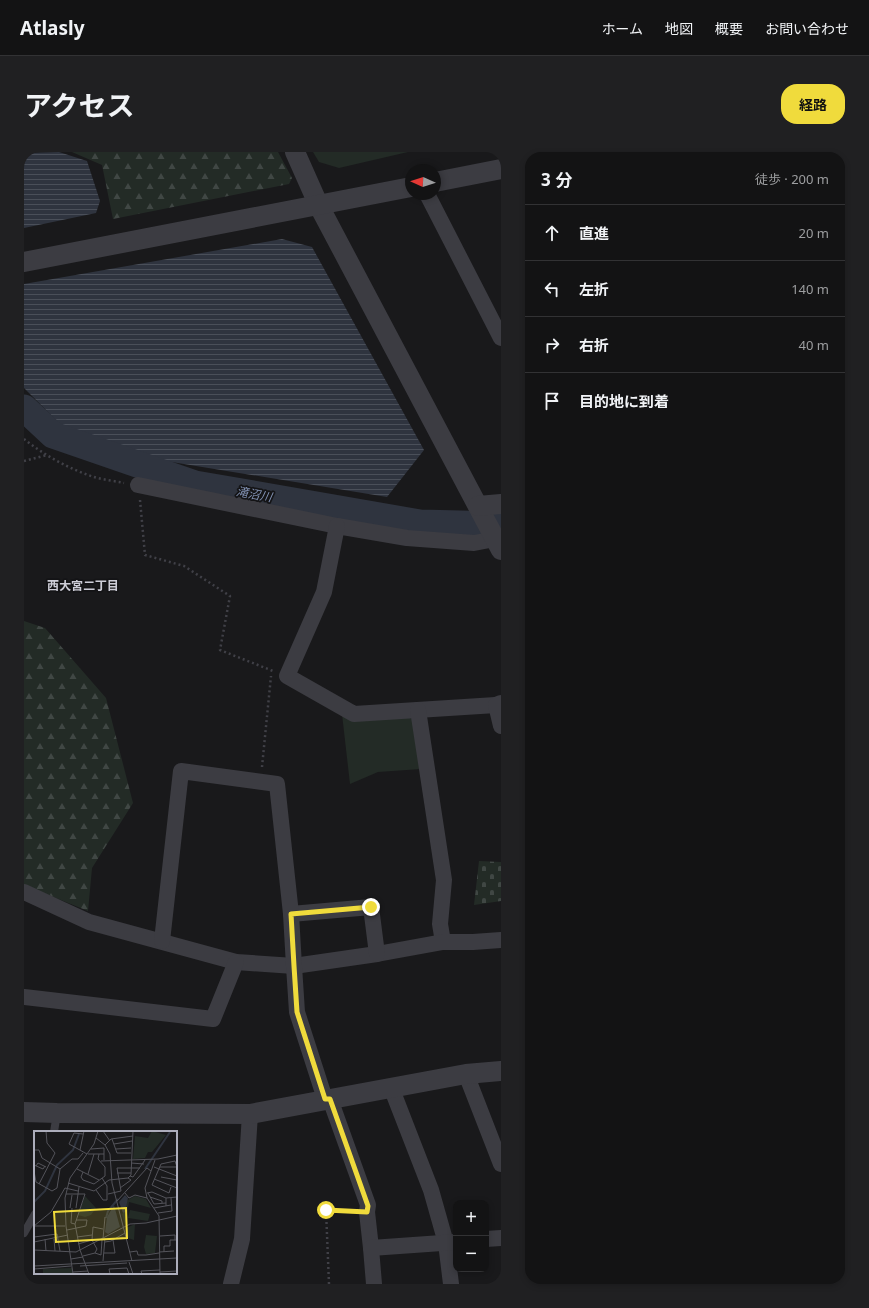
<!DOCTYPE html>
<html lang="ja">
<meta charset="utf-8">
<style>
:root{--surface:#131314;--page:#202022;--text:#f1f3f6;--muted:#9d9ea0;--line:#323234;--accent:#f0db3c}
body{margin:0;font-family:"Noto Sans","Noto Sans JP",sans-serif;background:var(--page);color:var(--text)}
.controls{position:absolute;right:12px;bottom:12px;display:grid;overflow:hidden;border-radius:8px;box-shadow:0 2px 6px #0003}
.controls button{width:36px;height:36px;display:grid;place-items:center;padding:0;border:0;border-bottom:1px solid var(--line);background:var(--surface);color:var(--text);font:20px sans-serif}
.compass{position:absolute;left:381px;top:12px;width:36px;height:36px;border-radius:50%;background:var(--surface);box-shadow:0 2px 6px #0003;rotate:273deg}
.stop{position:absolute;width:12px;height:12px;margin:-9px;border:3px solid #f0db3c;border-radius:50%;background:#fff}
.stop.end{background:#f0db3c;border-color:#fff;box-shadow:0 1px 4px #0008}
.list{margin:0;padding:0;list-style:none}
h2{display:flex;justify-content:space-between;align-items:center;height:52px;margin:0;padding:0 16px;font-size:17px}
h2 small{font-size:13px;font-weight:400;color:var(--muted)}
.list li{display:grid;grid-template-columns:26px 1fr auto;gap:12px;align-items:center;box-sizing:border-box;height:56px;padding:0 16px;border-top:1px solid var(--line)}
.list b{display:block;font-size:15px;white-space:nowrap}
.list em{font-size:13px;font-style:normal;color:var(--muted)}
.icon{flex:none;width:22px;height:22px;fill:none;stroke:currentColor;stroke-width:2;stroke-linecap:round;stroke-linejoin:round}
.map{position:relative;flex:none;width:477px;height:1132px;overflow:hidden;border-radius:16px}
header{display:flex;align-items:center;gap:24px;box-sizing:border-box;height:56px;padding:0 20px;background:var(--surface);border-bottom:1px solid var(--line)}
header strong{font-size:19px}
nav{display:flex;gap:22px;margin-inline-start:auto;font-size:14px}
.intro{display:flex;align-items:center;justify-content:space-between;box-sizing:border-box;height:96px;padding:0 24px}
h1{margin:0;font-size:28px}
.button{padding:10px 18px;border-radius:16px;background:var(--accent);color:#111;font-size:14px;font-weight:700}
main{display:flex;gap:24px;padding:0 24px}
aside{flex:1;background:var(--surface);border-radius:16px;box-shadow:0 2px 6px #0003}
.map>svg:first-child{display:block}
.forest{fill:url(#forest-firs)}
.cemetery{fill:url(#cemetery-stones)}
.park{fill:#232b26}
.water{fill:url(#water-rules)}
.lines{fill:none;stroke-linecap:round;stroke-linejoin:round}
.river{stroke:#2f343f;stroke-width:27}
.path{stroke:#404047;stroke-width:2.5;stroke-dasharray:2 3;stroke-linecap:butt}
.service{stroke:#3c3c42;stroke-width:8}
.minor{stroke:#3c3c42;stroke-width:16}
.tertiary{stroke:#3c3c42;stroke-width:20}
.route{stroke:#f0db3c;stroke-width:5}
.labels{text-anchor:middle;dominant-baseline:central;stroke-width:3.5;stroke-linejoin:round;paint-order:stroke}
.water-label{font-size:12px;font-style:italic;fill:#8393b5;stroke:#141416}
.neighbourhood-label{font-size:12px;font-weight:bold;fill:#cdcdd7;stroke:#141416}
.inset-river{fill:none;stroke:#2f343f;stroke-width:2}
.inset-road{fill:none;stroke:#54545b;stroke-width:1}
.view{fill:#f0db3c;fill-opacity:0.15;stroke:#f0db3c;stroke-width:2}
.inset-edge{fill:none;stroke:#acadbb;stroke-width:2}
</style>
<header>
<strong>Atlasly</strong>
<nav><a>ホーム</a><a>地図</a><a>概要</a><a>お問い合わせ</a></nav>
</header>
<div class="intro"><h1>アクセス</h1><a class="button">経路</a></div>
<main>
<div class="map">
<svg width="477" height="1132" viewBox="0 0 477 1132">
<defs>
<pattern id="forest-firs" width="22" height="20" patternUnits="userSpaceOnUse"><rect width="22" height="20" fill="#232b26"/><path d="M5 1l3.5 6h-7zM16 11l3.5 6h-7z" fill="#404744"/></pattern>
<pattern id="cemetery-stones" width="16" height="16" patternUnits="userSpaceOnUse"><rect width="16" height="16" fill="#232b26"/><path d="M2 7V4a2 2 0 0 1 4 0v3zM10 15v-3a2 2 0 0 1 4 0v3z" fill="#404744"/></pattern>
<pattern id="water-rules" width="6" height="5" patternUnits="userSpaceOnUse"><rect width="6" height="5" fill="#2f343f"/><path d="M0 2.5h6" fill="none" stroke="#4a4f59"/></pattern>
</defs>
<rect width="100%" height="100%" fill="#19191b"/>
<!-- forest -->
<g class="forest">
<path d="M 48,0 L 254,0 L 268,26 L 265,32 L 89,67 L 78,13 Z"/>
<path d="M 0,469 L 21,476 L 82,546 L 109,651 L 68,716 L 64,759 L 0,733 Z"/>
</g>
<!-- cemetery -->
<path class="cemetery" d="M 455,709 L 477,710 L 477,749 L 450,753 Z"/>
<!-- park -->
<g class="park">
<path d="M 289,0 L 384,0 L 315,16 L 295,10 Z"/>
<path d="M 318,562 L 386,566 L 392,570 L 397,617 L 354,620 L 326,632 Z"/>
</g>
<!-- water -->
<g class="water">
<path d="M 35,0 L 63,9 L 76,49 L 72,61 L 0,76 L 0,1 Z"/>
<path d="M 258,87 L 288,95 L 400,298 L 363,345 L 117,305 L 36,272 L 0,236 L 0,132 Z"/>
</g>
<g class="lines">
<!-- river -->
<path class="river" d="M 0,256 L 29,283 L 171,332 L 396,371 L 477,373"/>
<!-- path -->
<g class="path">
<path d="M 0,287 C 20,303 45,317 70,325 C 80,328 91,329 100,331"/>
<path d="M 0,309 L 23,303"/>
<path d="M 116,348 L 121,403 L 160,414 L 206,444 L 196,498 L 249,519"/>
<path d="M 238,615 L 247,524"/>
<path d="M 305,1132 L 302,1058 L 328,1059"/>
</g>
<!-- service -->
<g class="service">
<path d="M 30,980 L 33,961"/>
<path d="M 0,1081 L 11,1062"/>
</g>
<!-- minor -->
<g class="minor">
<path d="M 403,42 L 477,186"/>
<path d="M 114,333 L 313,374 L 383,386 L 450,391 L 471,387"/>
<path d="M 313,374 L 300,440 L 263,524 L 330,562 L 472,553"/>
<path d="M 477,551 L 472,553 L 477,574"/>
<path d="M 394,558 L 420,728 L 416,772 L 419,790"/>
<path d="M 0,740 L 65,770 L 212,810 L 270,814 L 353,802 L 419,790 L 449,790 L 477,788"/>
<path d="M 267,762 L 347,755 L 353,802"/>
<path d="M 138,789 L 157,619 L 253,632 L 267,762 L 270,814 L 273,860 L 301,947"/>
<path d="M 0,845 L 189,867 L 212,810"/>
<path d="M 442,922 L 477,1012"/>
<path d="M 367,935 L 407,1038 L 422,1091 L 427,1132"/>
<path d="M 306,947 L 344,1053 L 343,1060 L 347,1096"/>
<path d="M 462,1087 L 477,1086"/>
<path d="M 207,1132 L 218,1087 L 226,962"/>
<path d="M 350,1132 L 347,1096 L 432,1090"/>
</g>
<!-- tertiary -->
<g class="tertiary">
<path d="M 271,0 L 295,54 L 477,398"/>
<path d="M 411,30 L 477,17"/>
<path d="M 0,110 L 387,35"/>
<path d="M 454,354 L 477,352"/>
<path d="M 0,960 L 33,961 L 226,962 L 442,922 L 477,919"/>
</g>
</g>
<g class="lines">
<!-- route -->
<path class="route" d="M 302,1058 L 343,1060 L 344,1054 L 306,947 L 301,947 L 273,860 L 270,814 L 267,762 L 347,755"/>
</g>
<g class="labels">
<!-- water labels -->
<g class="water-label">
<text transform="translate(230 342) rotate(10)">滝沼川</text>
</g>
<!-- neighbourhood labels -->
<g class="neighbourhood-label">
<text x="59" y="433">西大宮二丁目</text>
</g>
</g>
<!-- overview -->
<g transform="translate(10 979)">
<rect width="143" height="143" fill="#19191b"/>
<path d="M 51,65 L 62,77 L 57,84 L 51,86 L 44,84 ZM 101,65 L 112,68 L 117,77 L 95,71 L 91,94 L 88,83 L 92,79 L 92,70 Z" fill="#232b26"/>
<path d="M 118,0 L 132,4 L 118,21 L 114,21 L 111,27 L 99,28 L 101,5 L 114,7 ZM 96,79 L 116,83 L 114,90 L 94,87 ZM 101,93 L 100,109 L 94,107 L 92,97 ZM 112,104 L 123,105 L 121,122 L 112,123 L 110,116 ZM 38,137 L 39,143 L 9,143 L 9,138 Z" fill="#232b26"/>
<path d="M 91,64 L 94,67 L 91,81 L 89,82 L 85,71 ZM 80,74 L 86,96 L 74,103 L 71,101 L 73,86 Z" fill="#2f343f"/>
<path class="inset-river" d="M 111,38 L 136,1M 0,71 L 11,60 L 23,34 L 39,19 L 45,3M 72,87 L 74,80 L 84,68"/>
<path class="inset-road" d="M 69,0 L 76,10M 49,3 L 40,2 L 35,13 L 53,23M 62,7 L 71,14 L 76,23 L 78,52 L 98,130M 78,8 L 83,22 L 97,22M 80,13 L 98,10M 71,14 L 77,8 L 99,5M 57,18 L 70,17 L 70,29M 82,18 L 97,17M 0,19 L 5,19 L 8,27 L 26,38M 46,19 L 50,0M 54,23 L 70,23M 121,29 L 111,57 L 113,67 L 125,85 L 126,143M 67,30 L 124,28 L 143,24M 97,32 L 110,33M 0,34 L 9,38 L 11,35M 2,35 L 4,32 L 12,36M 120,36 L 143,45M 126,36 L 143,36M 43,38 L 65,49M 0,40 L 2,51 L 18,60 L 23,57 L 26,38 L 38,28 L 44,28 L 49,22M 49,41 L 47,46 L 49,49 L 60,53 L 71,45 L 71,36 L 64,28 L 65,23M 83,42 L 97,42M 54,43 L 60,23M 96,45 L 99,46 L 111,29M 127,46 L 143,49M 120,48 L 143,57M 34,52 L 60,60 L 75,49 L 94,47 L 97,44 L 99,0M 5,53 L 21,22 L 13,12 L 12,0M 137,56 L 135,62 L 118,54 L 127,33 L 141,30 L 143,36M 86,57 L 97,49 L 94,47M 62,59 L 69,69 L 73,69 L 73,55 L 68,47M 91,62 L 95,67 L 101,64 L 113,67M 113,62 L 118,61 L 132,67M 114,62 L 120,73 L 132,72M 32,63 L 51,63 L 41,93 L 46,119M 74,63 L 87,60 L 83,37 L 106,37M 116,66 L 128,70 L 128,72M 83,70 L 113,37 L 117,40M 132,75 L 132,67 L 143,66M 36,77 L 38,64M 38,77 L 37,92 L 41,93M 42,77 L 45,56M 120,77 L 137,74M 124,82 L 138,80 L 137,67M 0,95 L 17,81 L 31,57 L 44,60M 0,95 L 31,95M 33,99 L 52,95 L 53,89 L 42,89M 126,105 L 141,104 L 141,109M 0,106 L 23,103 L 26,120M 43,106 L 58,104M 11,108 L 12,120M 20,108 L 21,120M 69,108 L 71,86M 58,109 L 59,96 L 69,98M 0,111 L 34,104M 71,111 L 77,110 L 91,102M 44,113 L 58,109 L 63,118 L 61,122 L 49,125M 0,119 L 42,121 L 96,93 L 112,92 L 143,85M 46,119 L 55,143M 96,121 L 103,120 L 104,124 L 112,124 L 125,122M 125,121 L 140,120M 130,121 L 130,115 L 136,115 L 136,109 L 143,109M 61,122 L 67,124 L 68,109M 70,122 L 81,122 L 79,109M 37,128 L 49,126M 69,130 L 71,107M 95,131 L 99,143M 0,135 L 143,127M 46,135 L 93,132M 0,138 L 37,135M 39,141 L 54,140M 126,141 L 143,140M 39,143 L 32,95 L 31,67 L 36,47 L 60,13 L 64,0M 76,143 L 75,138 L 93,137 L 95,143M 108,143 L 107,140 L 126,139"/>
<path class="view" d="M 92,77 L 93,107 L 22,111 L 20,81 Z"/>
<rect width="143" height="143" class="inset-edge"/>
</g>
</svg>
<div class="controls">
<button>+</button>
<button>−</button>
</div>
<svg class="compass" viewBox="-18 -18 36 36"><path d="M0-13l5 13h-10z" fill="#e53935"/><path d="M0 13l5-13h-10z" fill="#9d9ea0"/></svg>
<div class="stop" style="left:302px;top:1058px"></div>
<div class="stop end" style="left:347px;top:755px"></div>
</div>
<aside>
<h2>3 分<small>徒歩 · 200 m</small></h2>
<ul class="list">
<li><svg class="icon" aria-label="ahead" viewBox="0 0 24 24"><path d="M12 20V5M6 11l6-6 6 6"/></svg><div><b>直進</b></div><em>20 m</em></li>
<li><svg class="icon" aria-label="left" viewBox="0 0 24 24"><path d="M17 20v-9H6M10 6l-5 5 5 5"/></svg><div><b>左折</b></div><em>140 m</em></li>
<li><svg class="icon" aria-label="right" viewBox="0 0 24 24"><path d="M7 20v-9h11M14 6l5 5-5 5"/></svg><div><b>右折</b></div><em>40 m</em></li>
<li><svg class="icon" aria-label="arrive" viewBox="0 0 24 24"><path d="M6 21V4h12l-3 4 3 4H6"/></svg><div><b>目的地に到着</b></div></li>
</ul>
</aside>
</main>
